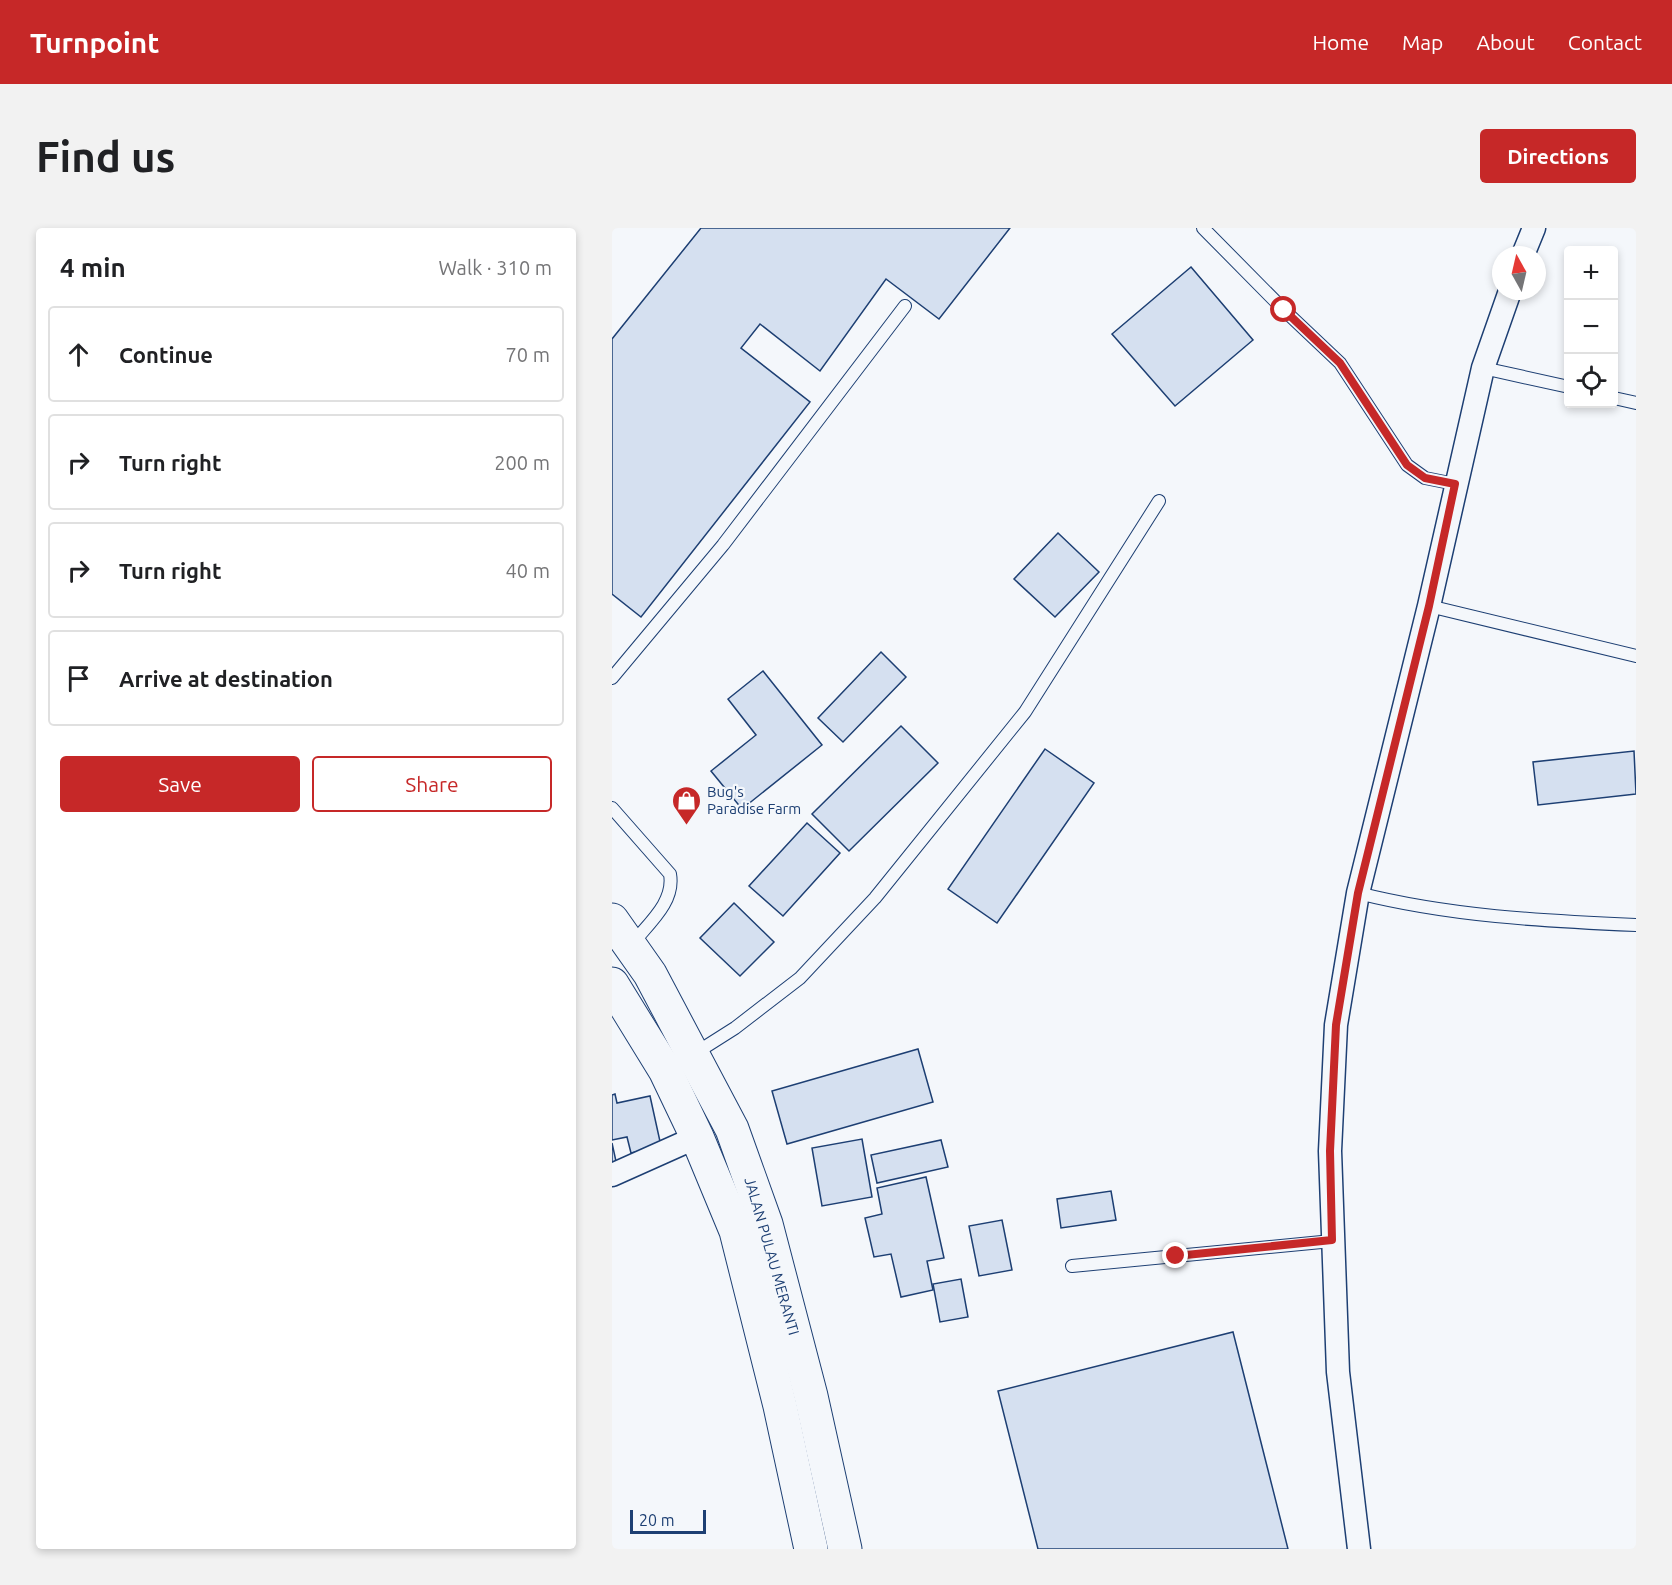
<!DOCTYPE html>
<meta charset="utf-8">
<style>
:root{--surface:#fff;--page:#f2f2f2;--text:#202124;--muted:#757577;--line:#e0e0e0;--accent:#c62828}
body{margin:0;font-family:Ubuntu,sans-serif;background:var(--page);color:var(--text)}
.controls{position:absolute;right:18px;top:18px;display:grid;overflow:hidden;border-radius:6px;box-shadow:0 3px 9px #0003}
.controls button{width:54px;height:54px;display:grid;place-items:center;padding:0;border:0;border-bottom:2px solid var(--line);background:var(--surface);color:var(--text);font:30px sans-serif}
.compass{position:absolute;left:880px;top:18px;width:54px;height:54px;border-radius:50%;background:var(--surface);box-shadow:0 3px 9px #0003;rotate:352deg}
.scale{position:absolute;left:18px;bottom:15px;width:76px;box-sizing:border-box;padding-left:6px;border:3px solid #1d3f73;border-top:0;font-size:16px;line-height:21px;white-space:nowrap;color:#1d3f73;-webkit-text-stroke:4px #f4f7fb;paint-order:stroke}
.stop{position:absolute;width:18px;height:18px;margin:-14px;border:4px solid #c62828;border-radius:50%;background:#fff}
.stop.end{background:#c62828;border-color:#fff;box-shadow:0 2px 6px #0008}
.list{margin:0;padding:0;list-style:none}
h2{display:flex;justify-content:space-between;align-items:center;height:78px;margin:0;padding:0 24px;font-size:26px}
h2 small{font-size:20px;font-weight:400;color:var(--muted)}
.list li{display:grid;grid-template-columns:39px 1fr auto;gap:18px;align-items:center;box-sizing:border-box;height:96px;margin:0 12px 12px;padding:0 12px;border:2px solid var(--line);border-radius:6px}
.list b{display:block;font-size:22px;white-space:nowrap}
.list em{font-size:20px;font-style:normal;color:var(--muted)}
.actions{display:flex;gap:12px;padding:18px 24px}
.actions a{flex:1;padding:14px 0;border:2px solid var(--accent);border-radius:6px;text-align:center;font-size:21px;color:var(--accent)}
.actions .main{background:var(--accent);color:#fff}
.icon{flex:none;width:33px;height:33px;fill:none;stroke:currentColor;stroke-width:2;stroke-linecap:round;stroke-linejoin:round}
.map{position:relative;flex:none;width:1024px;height:1321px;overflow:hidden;border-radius:6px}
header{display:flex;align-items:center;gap:36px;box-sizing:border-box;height:84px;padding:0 30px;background:var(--accent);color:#fff}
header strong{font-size:28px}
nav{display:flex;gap:33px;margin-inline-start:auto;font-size:21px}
.intro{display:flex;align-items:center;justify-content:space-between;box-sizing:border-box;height:144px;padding:0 36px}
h1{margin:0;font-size:42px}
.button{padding:15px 27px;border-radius:6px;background:var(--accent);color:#fff;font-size:21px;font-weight:700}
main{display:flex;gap:36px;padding:0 36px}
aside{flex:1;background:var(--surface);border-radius:6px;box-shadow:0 3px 9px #0003}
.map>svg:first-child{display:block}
.building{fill:#d5e0f0;stroke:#1d3f73;stroke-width:1.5}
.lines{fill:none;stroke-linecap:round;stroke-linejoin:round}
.lane-casing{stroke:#1d3f73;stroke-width:14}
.street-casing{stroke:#1d3f73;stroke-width:25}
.primary-casing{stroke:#1d3f73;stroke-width:35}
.lane{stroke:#f4f7fb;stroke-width:12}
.street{stroke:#f4f7fb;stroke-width:22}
.primary{stroke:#f4f7fb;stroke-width:33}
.route{stroke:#c62828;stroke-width:8}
.labels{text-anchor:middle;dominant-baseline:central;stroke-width:4.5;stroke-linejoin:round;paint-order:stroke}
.poi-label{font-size:15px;fill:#1d3f73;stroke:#f4f7fb;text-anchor:start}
.street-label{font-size:15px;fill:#1d3f73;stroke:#f4f7fb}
</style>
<header>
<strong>Turnpoint</strong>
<nav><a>Home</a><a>Map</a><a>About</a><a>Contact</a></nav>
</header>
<div class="intro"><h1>Find us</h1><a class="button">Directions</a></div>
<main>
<aside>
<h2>4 min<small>Walk · 310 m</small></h2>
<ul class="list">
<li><svg class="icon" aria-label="ahead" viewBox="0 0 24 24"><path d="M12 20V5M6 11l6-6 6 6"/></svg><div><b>Continue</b></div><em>70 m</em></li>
<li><svg class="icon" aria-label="right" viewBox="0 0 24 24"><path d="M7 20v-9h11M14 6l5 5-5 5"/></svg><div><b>Turn right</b></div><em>200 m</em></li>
<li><svg class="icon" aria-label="right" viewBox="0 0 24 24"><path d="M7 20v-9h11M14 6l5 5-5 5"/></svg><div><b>Turn right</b></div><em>40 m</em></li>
<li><svg class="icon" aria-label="arrive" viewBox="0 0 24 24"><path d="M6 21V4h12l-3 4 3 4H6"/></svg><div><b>Arrive at destination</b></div></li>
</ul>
<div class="actions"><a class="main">Save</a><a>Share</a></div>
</aside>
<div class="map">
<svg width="1024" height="1321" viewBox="0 0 1024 1321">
<rect width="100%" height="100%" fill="#f4f7fb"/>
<!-- building -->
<g class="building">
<path d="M 89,0 L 398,0 L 327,91 L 274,51 L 208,143 L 148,96 L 129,120 L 198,174 L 29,389 L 0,366 L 0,111 Z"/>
<path d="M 579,39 L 641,112 L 563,178 L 500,106 Z"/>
<path d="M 446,305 L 487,344 L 443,389 L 402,351 Z"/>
<path d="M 269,424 L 294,449 L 231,514 L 206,490 Z"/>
<path d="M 151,443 L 210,517 L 130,581 L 99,543 L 144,507 L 116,471 Z"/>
<path d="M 289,498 L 326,535 L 237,623 L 200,586 Z"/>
<path d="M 433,521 L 482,555 L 385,695 L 336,661 Z"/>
<path d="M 1022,523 L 1024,566 L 926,577 L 921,534 Z"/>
<path d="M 195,595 L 228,625 L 171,688 L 137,658 Z"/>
<path d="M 122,675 L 162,714 L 128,748 L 88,710 Z"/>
<path d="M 306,821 L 321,874 L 175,916 L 160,863 Z"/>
<path d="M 3,866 L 5,875 L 38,868 L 49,918 L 19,925 L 15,909 L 0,912 L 0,867 Z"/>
<path d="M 250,911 L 260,969 L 210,978 L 200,920 Z"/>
<path d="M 329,912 L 336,939 L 265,955 L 259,927 Z"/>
<path d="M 0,915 L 5,938 L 0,939 Z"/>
<path d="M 314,949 L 332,1030 L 315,1033 L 321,1062 L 289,1069 L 279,1026 L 262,1029 L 253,990 L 270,986 L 265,960 Z"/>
<path d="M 499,963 L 504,992 L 449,1000 L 445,971 Z"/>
<path d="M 390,992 L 400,1042 L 367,1048 L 357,998 Z"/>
<path d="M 349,1051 L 356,1089 L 328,1094 L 321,1056 Z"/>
<path d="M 621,1104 L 676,1321 L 426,1321 L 386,1163 Z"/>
</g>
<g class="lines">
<defs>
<g id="lane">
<path d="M 591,0 L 672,82 L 728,135 L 795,237 L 813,250 L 843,256"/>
<path d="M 871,140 L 957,159"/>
<path d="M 1002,170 L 1024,175"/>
<path d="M 817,378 L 1024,428"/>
<path d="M 0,450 L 111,317 L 293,78"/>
<path d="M 0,580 L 58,646 C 63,674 37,695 20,716"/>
<path d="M 746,665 C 837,688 930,693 1024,697"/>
<path d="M 82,826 L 123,800 L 188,750 L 263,670 L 413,484 L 547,273"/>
<path d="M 460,1038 L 720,1013"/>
</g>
<g id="street">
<path d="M 911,27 L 922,0"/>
<path d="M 0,947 L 85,909"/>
<path d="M 747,1321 L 726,1144 L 718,923 L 724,797 L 746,665 L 817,378 L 871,140 L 898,63"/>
</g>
<g id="primary">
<path d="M 0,692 L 38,746 L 120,901 L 154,996 L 199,1168 L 233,1321"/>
<path d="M 0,756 L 53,842 L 85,909 L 124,1003 L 168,1178 L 199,1321"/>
</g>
</defs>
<!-- lane casing -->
<use href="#lane" class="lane-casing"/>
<!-- street casing -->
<use href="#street" class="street-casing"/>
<!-- primary casing -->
<use href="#primary" class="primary-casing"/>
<!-- lane -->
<use href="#lane" class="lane"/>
<!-- street -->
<use href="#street" class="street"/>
<!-- primary -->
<use href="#primary" class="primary"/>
</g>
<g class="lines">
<!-- route -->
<path class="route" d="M 564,1028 L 720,1012 L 718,923 L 724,797 L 746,665 L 817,378 L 843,256 L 813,250 L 795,237 L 728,135 L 672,82"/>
</g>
<!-- icons -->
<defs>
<symbol id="shop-pin" viewBox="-11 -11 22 30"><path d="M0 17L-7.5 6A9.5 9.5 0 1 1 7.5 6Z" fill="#c62828" stroke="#f4f7fb"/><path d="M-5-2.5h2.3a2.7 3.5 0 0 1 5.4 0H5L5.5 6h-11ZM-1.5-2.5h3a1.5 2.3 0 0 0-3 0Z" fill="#fff"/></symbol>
</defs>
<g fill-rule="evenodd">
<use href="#shop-pin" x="58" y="556" width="33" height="45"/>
</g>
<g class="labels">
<!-- poi labels -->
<g class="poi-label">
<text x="95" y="563">Bug's<tspan x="95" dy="17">Paradise Farm</tspan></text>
</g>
<!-- street labels -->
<g class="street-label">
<text transform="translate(160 1028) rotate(74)">JALAN PULAU MERANTI</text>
</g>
</g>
</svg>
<div class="controls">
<button>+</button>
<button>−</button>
<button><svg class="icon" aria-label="locate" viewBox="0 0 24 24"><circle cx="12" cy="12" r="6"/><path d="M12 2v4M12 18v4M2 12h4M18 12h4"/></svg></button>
</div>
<svg class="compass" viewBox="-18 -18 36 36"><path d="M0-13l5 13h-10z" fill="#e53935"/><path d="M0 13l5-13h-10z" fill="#757577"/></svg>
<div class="scale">20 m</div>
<div class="stop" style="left:672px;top:82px"></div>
<div class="stop end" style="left:564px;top:1028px"></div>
</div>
</main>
